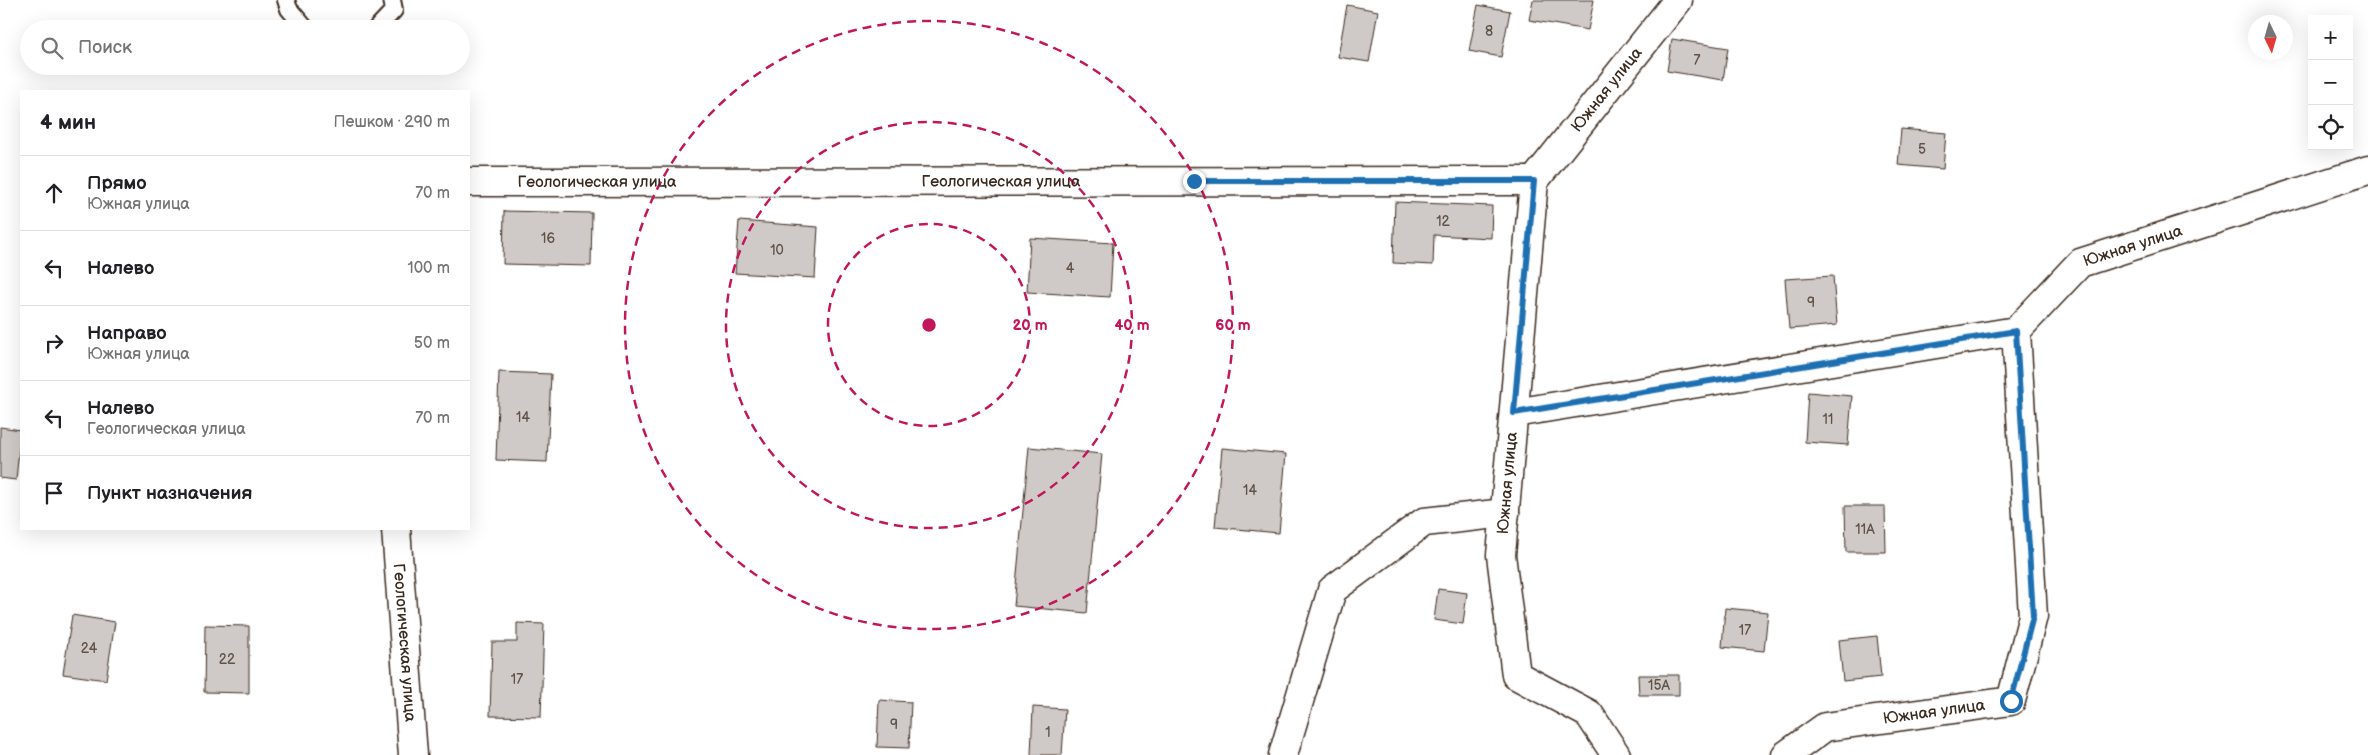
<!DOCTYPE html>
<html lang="ru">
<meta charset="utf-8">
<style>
:root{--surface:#fff;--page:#f6f6f6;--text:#202124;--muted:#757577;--line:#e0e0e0}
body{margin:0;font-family:"Balsamiq Sans",sans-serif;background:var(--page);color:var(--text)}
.controls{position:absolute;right:15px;top:15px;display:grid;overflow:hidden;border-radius:0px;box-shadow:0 5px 20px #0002}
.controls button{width:45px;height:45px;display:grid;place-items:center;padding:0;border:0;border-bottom:1px solid var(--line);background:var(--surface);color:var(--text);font:25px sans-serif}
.compass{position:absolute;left:2248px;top:15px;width:45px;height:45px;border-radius:50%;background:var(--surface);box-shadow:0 5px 20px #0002;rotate:175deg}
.stop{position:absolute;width:15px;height:15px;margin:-11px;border:4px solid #1f6fb2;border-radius:50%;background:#fff}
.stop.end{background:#1f6fb2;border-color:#fff;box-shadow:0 1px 5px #0008}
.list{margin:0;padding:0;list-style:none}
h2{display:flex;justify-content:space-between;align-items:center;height:65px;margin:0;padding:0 20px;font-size:21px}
h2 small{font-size:16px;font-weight:400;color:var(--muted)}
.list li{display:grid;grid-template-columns:32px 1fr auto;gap:15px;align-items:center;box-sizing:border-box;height:75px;padding:0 20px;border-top:1px solid var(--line)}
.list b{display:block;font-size:19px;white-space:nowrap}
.list p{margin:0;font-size:16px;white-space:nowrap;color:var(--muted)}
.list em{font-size:16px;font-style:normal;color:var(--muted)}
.icon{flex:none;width:28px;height:28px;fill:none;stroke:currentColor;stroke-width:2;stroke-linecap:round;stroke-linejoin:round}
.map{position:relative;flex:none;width:2368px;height:755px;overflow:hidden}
.search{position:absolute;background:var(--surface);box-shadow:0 5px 20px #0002;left:20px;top:20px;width:450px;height:55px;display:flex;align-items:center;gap:12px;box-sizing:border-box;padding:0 18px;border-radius:28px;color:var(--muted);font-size:19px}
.panel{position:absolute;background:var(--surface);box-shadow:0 5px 20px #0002;left:20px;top:90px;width:450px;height:440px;border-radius:0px}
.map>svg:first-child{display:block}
.building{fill:#cfcac7;stroke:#3b2a1e}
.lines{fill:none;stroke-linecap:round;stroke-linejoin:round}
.lane-casing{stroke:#3b2a1e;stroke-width:20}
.street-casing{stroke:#3b2a1e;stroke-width:31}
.lane{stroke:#fff;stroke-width:16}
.street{stroke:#fff;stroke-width:28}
.route{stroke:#1f6fb2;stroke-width:6}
.ring{fill:none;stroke:#c2185b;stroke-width:2.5;stroke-dasharray:9 6}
.labels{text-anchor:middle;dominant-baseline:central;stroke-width:4;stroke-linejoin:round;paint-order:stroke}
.number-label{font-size:14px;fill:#605248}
.street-label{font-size:16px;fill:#3b2a1e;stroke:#fff}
.centre{fill:#c2185b;stroke:#fff;stroke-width:2.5}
.ring-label{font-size:15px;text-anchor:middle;font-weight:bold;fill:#c2185b;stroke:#fff;stroke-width:4;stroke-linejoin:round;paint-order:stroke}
</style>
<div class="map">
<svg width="2368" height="755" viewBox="0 0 2368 755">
<rect width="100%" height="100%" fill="#fff"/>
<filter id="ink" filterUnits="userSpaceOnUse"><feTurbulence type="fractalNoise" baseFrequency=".02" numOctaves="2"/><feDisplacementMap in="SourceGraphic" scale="10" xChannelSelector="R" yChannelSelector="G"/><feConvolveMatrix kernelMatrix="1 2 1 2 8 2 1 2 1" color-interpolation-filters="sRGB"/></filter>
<g filter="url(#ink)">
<!-- building -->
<g class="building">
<path d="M 1533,0 L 1594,0 L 1588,30 L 1529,20 Z"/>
<path d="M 1347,5 L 1378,11 L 1369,62 L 1338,57 Z"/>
<path d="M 1478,5 L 1510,11 L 1501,57 L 1469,51 Z"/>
<path d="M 1672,39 L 1728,48 L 1723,80 L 1667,71 Z"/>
<path d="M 1901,129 L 1946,133 L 1943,169 L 1898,165 Z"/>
<path d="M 1395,202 L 1492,206 L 1491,238 L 1434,235 L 1433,265 L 1393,263 Z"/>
<path d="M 504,211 L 592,213 L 591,266 L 503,264 Z"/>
<path d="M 739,221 L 818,227 L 815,278 L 735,273 Z"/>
<path d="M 1030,238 L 1113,243 L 1110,297 L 1027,292 Z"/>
<path d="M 1833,276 L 1837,325 L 1789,329 L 1785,279 Z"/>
<path d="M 499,372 L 551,374 L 547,462 L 496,460 Z"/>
<path d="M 1808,392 L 1852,396 L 1848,445 L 1805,442 Z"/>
<path d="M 0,427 L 21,430 L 16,480 L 0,478 Z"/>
<path d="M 1029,447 L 1102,454 L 1087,613 L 1014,606 Z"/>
<path d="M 1222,448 L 1286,454 L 1279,533 L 1215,527 Z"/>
<path d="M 1845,506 L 1885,506 L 1886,552 L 1846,552 Z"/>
<path d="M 1438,589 L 1467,593 L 1463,624 L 1434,620 Z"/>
<path d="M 1725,608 L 1768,612 L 1764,651 L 1722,647 Z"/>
<path d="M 72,615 L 115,622 L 106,680 L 63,674 Z"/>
<path d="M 517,623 L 544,624 L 541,717 L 490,716 L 492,642 L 517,642 Z"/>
<path d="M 205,625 L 249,626 L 249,693 L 204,692 Z"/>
<path d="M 1877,636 L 1881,677 L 1843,681 L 1839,640 Z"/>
<path d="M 1638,675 L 1679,675 L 1679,695 L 1639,695 Z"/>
<path d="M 879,700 L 911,702 L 909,748 L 877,747 Z"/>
<path d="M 1033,707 L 1065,709 L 1062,755 L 1031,755 Z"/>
</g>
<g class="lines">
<defs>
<g id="lane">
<path d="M 286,0 L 289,9 L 306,29"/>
<path d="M 376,29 L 394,10 L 392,0"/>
</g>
<g id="street">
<path id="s1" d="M 469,182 L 1534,181"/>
<path d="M 1514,413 L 2016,331"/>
<path id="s2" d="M 396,529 L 413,755"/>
<path d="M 1283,755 L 1332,590 L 1424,522 L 1505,513"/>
<path id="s3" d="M 1616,755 L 1589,714 L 1516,675 L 1501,555 L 1534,181 L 1678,0"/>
<path id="s4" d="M 1786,755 L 1825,727 L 2011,701 L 2033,616 L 2016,331 L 2080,263 L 2368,170"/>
</g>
</defs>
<!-- lane casing -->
<use href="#lane" class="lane-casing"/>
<!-- street casing -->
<use href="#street" class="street-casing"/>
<!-- lane -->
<use href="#lane" class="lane"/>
<!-- street -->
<use href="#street" class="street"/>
</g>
</g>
<g class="lines" filter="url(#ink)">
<!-- route -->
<path class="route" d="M 1194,181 L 1534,181 L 1514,413 L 2016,331 L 2033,616 L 2011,701"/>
</g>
<!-- distance rings -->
<g class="ring">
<circle cx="929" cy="325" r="101"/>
<circle cx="929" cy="325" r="203"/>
<circle cx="929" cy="325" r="304"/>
</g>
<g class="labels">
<!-- number labels -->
<g class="number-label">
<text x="1489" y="31">8</text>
<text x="1697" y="60">7</text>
<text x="1922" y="149">5</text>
<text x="1443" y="221">12</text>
<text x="548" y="238">16</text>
<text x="777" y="250">10</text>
<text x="1070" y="268">4</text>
<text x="1811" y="302">9</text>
<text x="523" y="417">14</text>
<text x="1828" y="419">11</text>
<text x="1250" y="490">14</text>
<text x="1865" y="529">11А</text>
<text x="1745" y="630">17</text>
<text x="89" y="648">24</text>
<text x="227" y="659">22</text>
<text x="517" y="679">17</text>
<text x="1659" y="685">15А</text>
<text x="894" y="724">9</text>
<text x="1048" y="732">1</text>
</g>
<!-- street labels -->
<g class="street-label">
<text stroke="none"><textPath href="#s3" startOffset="745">Южная улица</textPath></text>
<text stroke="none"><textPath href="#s1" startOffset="128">Геологическая улица</textPath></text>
<text stroke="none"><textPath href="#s1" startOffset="532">Геологическая улица</textPath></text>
<text stroke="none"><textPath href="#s4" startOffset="758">Южная улица</textPath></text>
<text stroke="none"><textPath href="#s3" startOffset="325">Южная улица</textPath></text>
<text stroke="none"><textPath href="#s2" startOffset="114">Геологическая улица</textPath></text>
<text stroke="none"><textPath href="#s4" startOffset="158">Южная улица</textPath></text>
</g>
</g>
<circle cx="929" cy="325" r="8" class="centre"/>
<g class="ring-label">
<text x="1030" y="330">20 m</text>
<text x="1132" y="330">40 m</text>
<text x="1233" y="330">60 m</text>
</g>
</svg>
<div class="controls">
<button>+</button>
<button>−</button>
<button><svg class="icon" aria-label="locate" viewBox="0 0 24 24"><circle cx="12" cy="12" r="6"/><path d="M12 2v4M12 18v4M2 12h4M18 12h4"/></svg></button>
</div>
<svg class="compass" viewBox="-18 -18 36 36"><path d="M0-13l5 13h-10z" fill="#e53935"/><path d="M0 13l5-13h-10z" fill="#757577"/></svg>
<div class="stop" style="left:2011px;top:701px"></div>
<div class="stop end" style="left:1194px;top:181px"></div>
<div class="search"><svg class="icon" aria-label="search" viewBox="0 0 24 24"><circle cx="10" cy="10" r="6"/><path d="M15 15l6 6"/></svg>Поиск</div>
<section class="panel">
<h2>4 мин<small>Пешком · 290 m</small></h2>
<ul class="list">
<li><svg class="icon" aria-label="ahead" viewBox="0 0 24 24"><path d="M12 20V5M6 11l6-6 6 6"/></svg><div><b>Прямо</b><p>Южная улица</p></div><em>70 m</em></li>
<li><svg class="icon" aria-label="left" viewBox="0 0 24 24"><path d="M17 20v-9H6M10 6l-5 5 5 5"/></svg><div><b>Налево</b></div><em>100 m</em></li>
<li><svg class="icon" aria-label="right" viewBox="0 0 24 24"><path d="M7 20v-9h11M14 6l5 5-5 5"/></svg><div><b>Направо</b><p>Южная улица</p></div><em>50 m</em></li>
<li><svg class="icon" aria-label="left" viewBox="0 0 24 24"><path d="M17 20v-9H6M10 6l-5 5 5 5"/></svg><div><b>Налево</b><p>Геологическая улица</p></div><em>70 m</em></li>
<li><svg class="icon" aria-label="arrive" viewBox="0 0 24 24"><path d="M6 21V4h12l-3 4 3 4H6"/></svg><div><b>Пункт назначения</b></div></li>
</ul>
</section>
</div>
